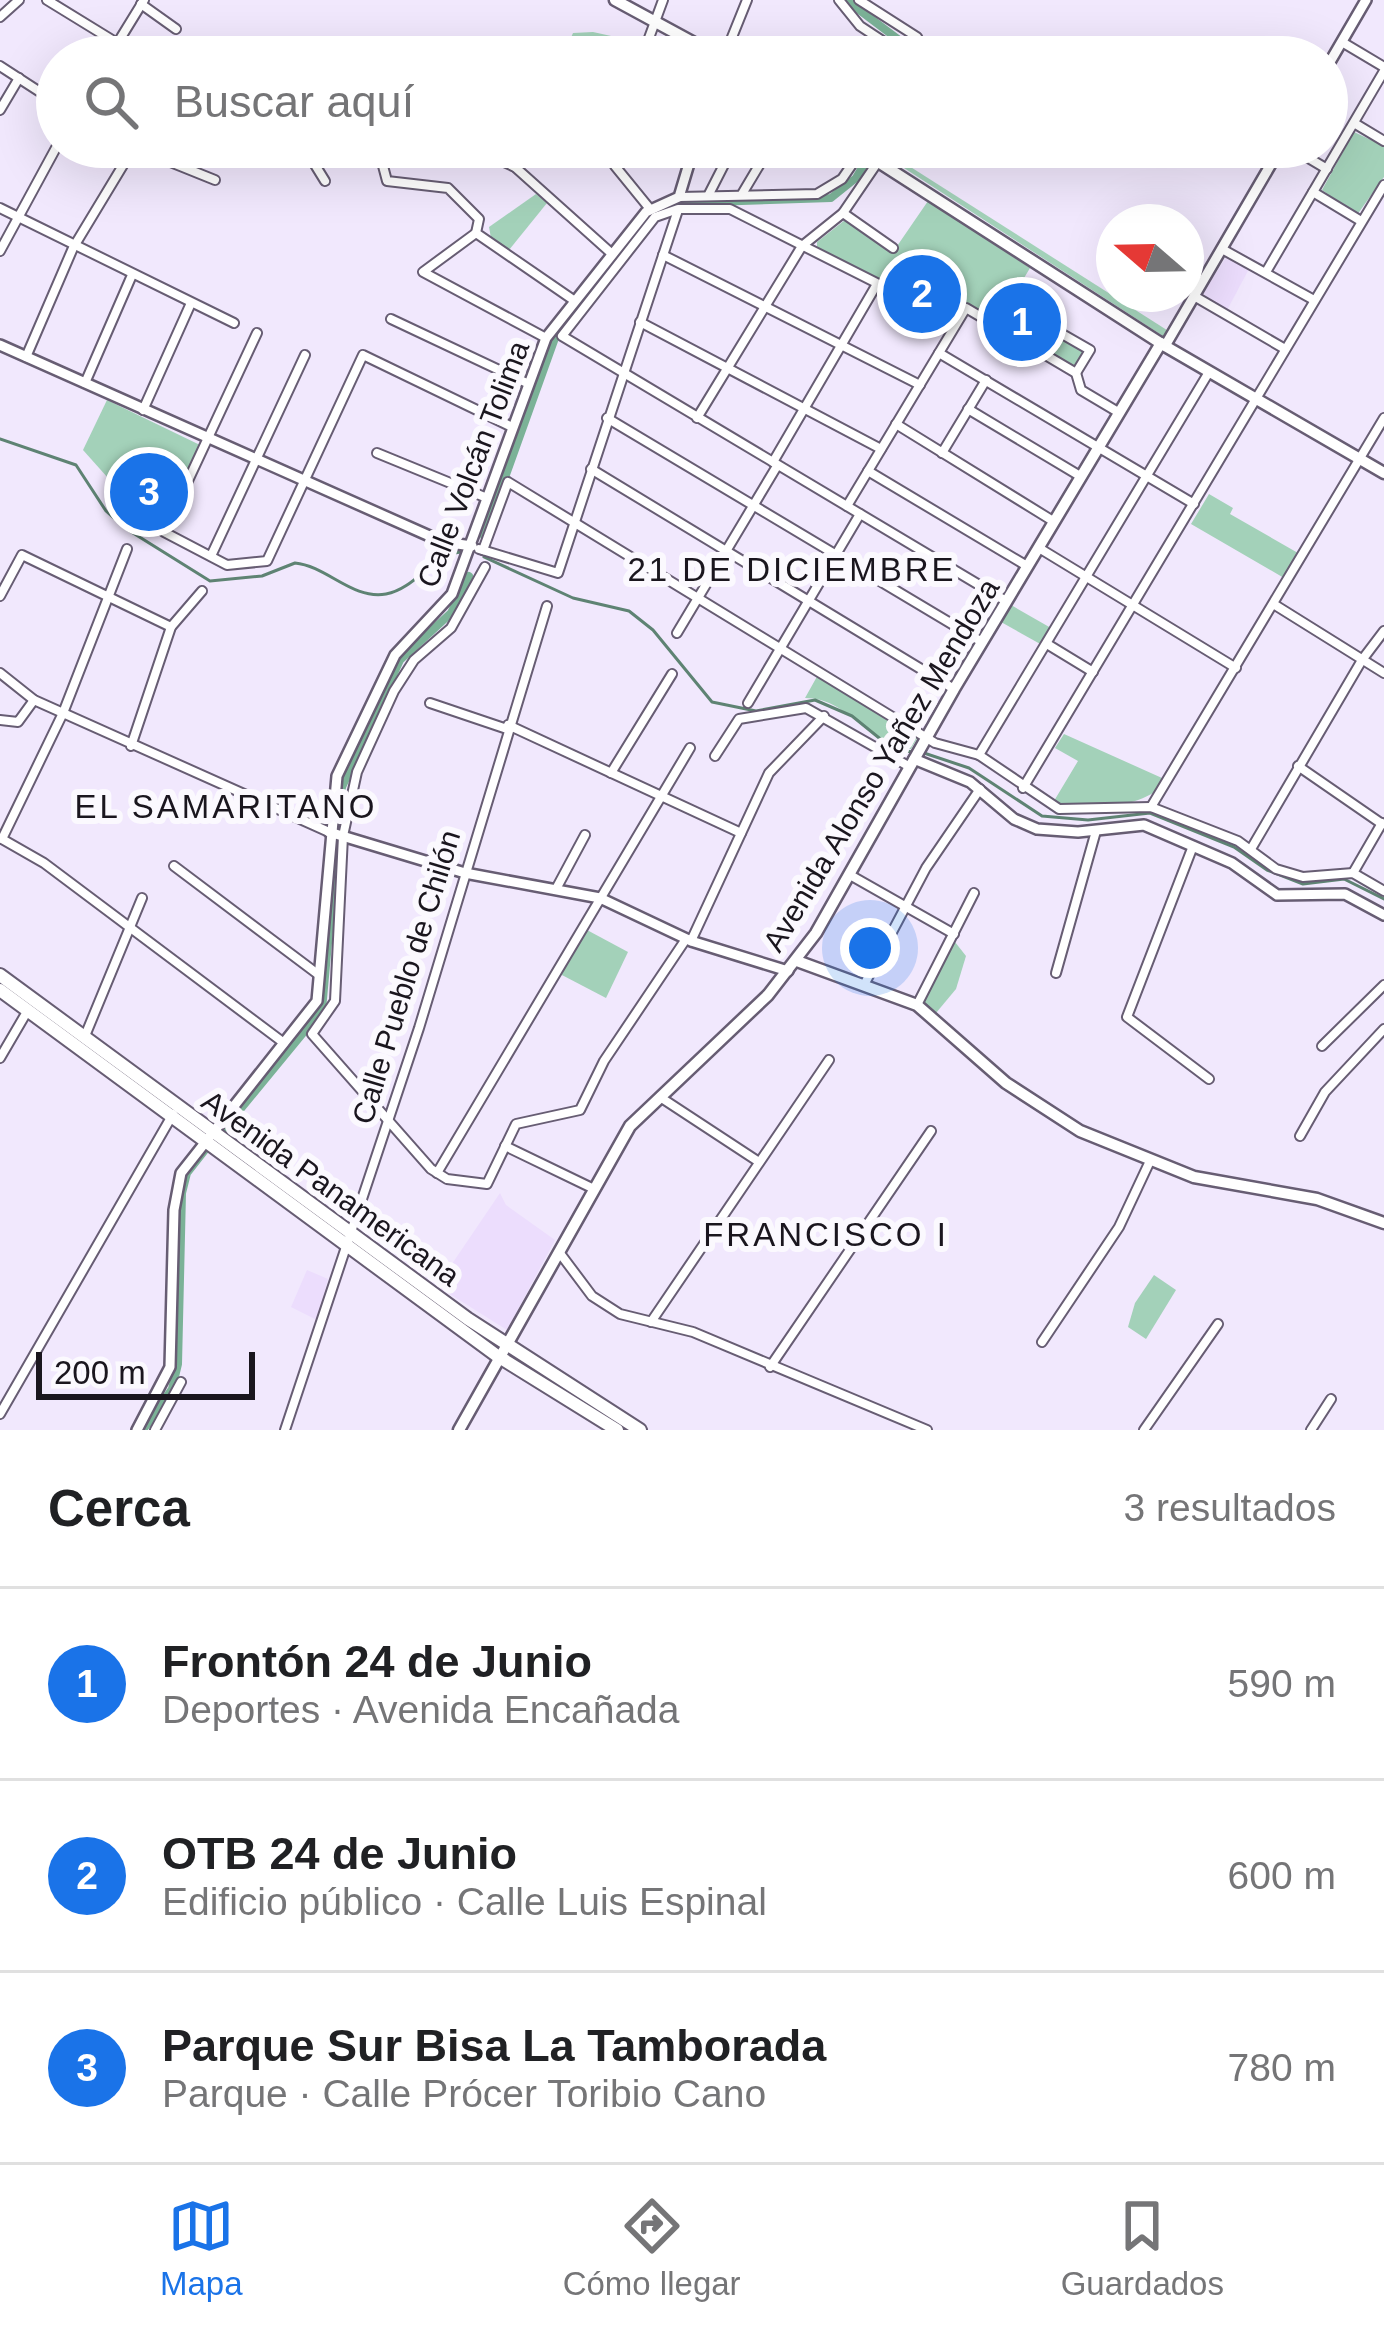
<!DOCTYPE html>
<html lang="es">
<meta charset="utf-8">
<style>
:root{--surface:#fff;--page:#f6f6f6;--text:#202124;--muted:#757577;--line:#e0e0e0;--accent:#1a73e8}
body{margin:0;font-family:Arial,sans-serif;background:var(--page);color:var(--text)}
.compass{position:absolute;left:1096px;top:204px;width:108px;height:108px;border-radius:50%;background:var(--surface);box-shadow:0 12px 48px #0002;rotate:290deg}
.scale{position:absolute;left:36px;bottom:30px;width:219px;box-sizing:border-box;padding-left:12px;border:6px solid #1a161e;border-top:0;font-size:33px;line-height:42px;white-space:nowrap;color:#1a161e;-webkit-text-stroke:9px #fbf9fe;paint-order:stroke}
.you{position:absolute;left:870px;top:948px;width:42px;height:42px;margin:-30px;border:9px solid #fff;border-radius:50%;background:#1a73e8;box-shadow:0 0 0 18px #1a73e833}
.badge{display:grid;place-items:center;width:78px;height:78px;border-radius:50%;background:var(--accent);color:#fff;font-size:39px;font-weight:700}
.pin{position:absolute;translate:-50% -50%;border:6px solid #fff;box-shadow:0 3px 12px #0006}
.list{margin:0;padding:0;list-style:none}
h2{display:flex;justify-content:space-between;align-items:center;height:156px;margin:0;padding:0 48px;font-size:51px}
h2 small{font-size:39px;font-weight:400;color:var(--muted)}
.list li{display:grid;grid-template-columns:78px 1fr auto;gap:36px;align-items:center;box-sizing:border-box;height:192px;padding:0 48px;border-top:3px solid var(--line)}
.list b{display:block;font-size:45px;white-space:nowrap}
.list p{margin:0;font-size:39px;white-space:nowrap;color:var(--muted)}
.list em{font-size:39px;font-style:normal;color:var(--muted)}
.icon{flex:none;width:66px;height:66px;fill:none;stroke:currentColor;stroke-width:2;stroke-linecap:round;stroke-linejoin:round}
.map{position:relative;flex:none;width:1384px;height:1430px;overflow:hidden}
.search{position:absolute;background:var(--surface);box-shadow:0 12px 48px #0002;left:36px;right:36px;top:36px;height:132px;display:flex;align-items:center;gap:30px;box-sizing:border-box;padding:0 42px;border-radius:66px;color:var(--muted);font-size:45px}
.sheet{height:732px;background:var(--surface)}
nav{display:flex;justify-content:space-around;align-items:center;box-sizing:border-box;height:168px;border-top:3px solid var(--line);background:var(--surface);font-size:33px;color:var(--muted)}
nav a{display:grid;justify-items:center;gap:6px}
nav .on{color:var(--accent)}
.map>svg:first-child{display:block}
.built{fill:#ecddfd}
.green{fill:#a3d1b9}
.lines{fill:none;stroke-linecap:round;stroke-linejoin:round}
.stream{stroke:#5e8373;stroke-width:3}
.canal{stroke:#7bb297;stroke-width:8}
.minor-casing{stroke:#675d73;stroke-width:12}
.tertiary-casing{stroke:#675d73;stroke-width:14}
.secondary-casing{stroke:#675d73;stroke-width:15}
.primary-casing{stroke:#675d73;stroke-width:16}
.minor{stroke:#fff;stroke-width:8}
.tertiary{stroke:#fff;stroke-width:9}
.secondary{stroke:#fff;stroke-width:10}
.primary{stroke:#fff;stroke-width:12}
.labels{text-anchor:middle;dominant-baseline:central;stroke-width:12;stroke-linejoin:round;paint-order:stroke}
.street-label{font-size:30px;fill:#1a161e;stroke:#fbf9fe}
.neighbourhood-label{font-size:33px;letter-spacing:3px;fill:#1a161e;stroke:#fbf9fe}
</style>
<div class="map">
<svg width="1384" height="1430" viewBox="0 0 1384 1430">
<rect width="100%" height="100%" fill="#f1e8fd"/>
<!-- built -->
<g class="built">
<path d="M 1227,256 L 1249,269 L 1227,310 L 1202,294 Z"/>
<path d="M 500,1193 L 506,1205 L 555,1240 L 507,1330 L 437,1286 Z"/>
<path d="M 307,1270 L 328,1279 L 317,1320 L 291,1307 Z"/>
</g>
<!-- green -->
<g class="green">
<path d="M 593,32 L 643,43 L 638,57 L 584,57 L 567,47 L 573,33 Z"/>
<path d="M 1354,132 L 1384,146 L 1384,177 L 1357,215 L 1322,190 Z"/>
<path d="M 887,152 L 1170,332 L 1166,338 L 884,155 Z"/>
<path d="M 536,194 L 547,203 L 509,250 L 491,238 L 489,227 Z"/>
<path d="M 928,201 L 1030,268 L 1008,305 L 1085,350 L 1074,367 L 965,302 L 954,318 L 817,249 L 817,242 L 845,220 L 893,252 Z"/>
<path d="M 107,400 L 200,445 L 158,534 L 83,450 Z"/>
<path d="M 1209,494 L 1233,508 L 1230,514 L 1298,553 L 1284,578 L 1191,524 Z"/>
<path d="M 1011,605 L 1051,628 L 1042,645 L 1001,622 Z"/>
<path d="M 819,673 L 918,737 L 911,749 C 869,747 850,698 805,698 Z"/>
<path d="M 1064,734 L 1162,778 L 1163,784 C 1145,808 1081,813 1054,801 L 1078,761 L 1055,748 Z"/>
<path d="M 587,930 L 628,952 L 606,998 L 560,974 Z"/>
<path d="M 955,942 L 966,956 L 956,989 L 936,1013 L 924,1002 Z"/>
<path d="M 1154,1275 L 1176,1290 L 1146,1339 L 1128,1327 L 1135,1303 Z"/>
</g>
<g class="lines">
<!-- stream -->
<g class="stream">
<path d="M 0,439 L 76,465 L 106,511 L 125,528 L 210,581 L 262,576 L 295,563 C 327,566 352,600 386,594 C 417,588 432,554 461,552"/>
<path d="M 484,557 L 573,598 L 629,611 L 653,630 L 712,702 L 756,711 L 815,700 L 852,716 L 894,750 L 914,752"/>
<path d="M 924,753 L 969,768 L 1042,816 L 1088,820 L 1150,813 L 1234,847 L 1267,870 L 1303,884 L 1344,879 L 1384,899"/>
</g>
<!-- canal -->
<g class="canal">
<path d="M 846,0 L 903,43 L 913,57"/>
<path d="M 617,255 L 655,211 L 681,203 L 831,198 L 856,178 L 874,147"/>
<path d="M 484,536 L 559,327"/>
<path d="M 225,1128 L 322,1010 L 342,787 L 400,660 L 451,613 L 469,576"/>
<path d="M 143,1430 L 172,1389 L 178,1364 L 182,1193 L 187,1173 L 205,1150"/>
</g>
<defs>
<g id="minor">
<path d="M 47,0 L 117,43"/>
<path d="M 839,0 L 860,26 L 907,57"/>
<path d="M 859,0 L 917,37 L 926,57"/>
<path d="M 141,4 L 176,29"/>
<path d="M 0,17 L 19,0"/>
<path d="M 1342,42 L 1384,67"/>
<path d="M 109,57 L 144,0"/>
<path d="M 556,57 L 559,51"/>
<path d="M 642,57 L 663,0"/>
<path d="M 724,57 L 747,0"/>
<path d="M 0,66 L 57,103"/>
<path d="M 0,110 L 19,78"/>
<path d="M 1354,123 L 1384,141"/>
<path d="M 133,147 L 215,180"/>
<path d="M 304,147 L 325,181"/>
<path d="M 378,147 L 387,181 L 448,188 L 479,219 L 476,233 L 572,299"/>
<path d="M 471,147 L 515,167 L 611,253"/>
<path d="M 1290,147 L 1327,169"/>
<path d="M 615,166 L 650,209"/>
<path d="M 515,167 L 523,147"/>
<path d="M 1313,192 L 1361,221"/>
<path d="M 709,194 L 733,147"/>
<path d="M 742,194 L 770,147"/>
<path d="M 679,197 L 817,194 L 842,179 L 864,147"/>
<path d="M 0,208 L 234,323"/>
<path d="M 843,213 L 893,248"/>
<path d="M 476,233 L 423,272 L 546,338"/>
<path d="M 1222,249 L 1314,300"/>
<path d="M 0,251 L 57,146"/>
<path d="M 663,255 L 920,385"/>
<path d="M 1266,272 L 1384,71"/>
<path d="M 1194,296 L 1285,349"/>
<path d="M 1022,311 L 1090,350 L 1076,373"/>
<path d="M 391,319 L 529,384"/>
<path d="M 640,322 L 881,449"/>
<path d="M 956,323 L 730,209 L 678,209 L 655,217 L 562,336 L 1006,601"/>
<path d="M 257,333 L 164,532 L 227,565 L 267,561 L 363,355 L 512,427"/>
<path d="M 939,353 L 1194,504"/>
<path d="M 26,357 L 73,248 L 134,147"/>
<path d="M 85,383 L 132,275"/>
<path d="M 968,409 L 1080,476"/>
<path d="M 143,410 L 191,303"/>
<path d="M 607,418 L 982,642"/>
<path d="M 697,418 L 802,246 L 843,213 L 888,147"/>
<path d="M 896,424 L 1053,521"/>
<path d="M 377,453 L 487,498"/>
<path d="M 942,453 L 986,380"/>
<path d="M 773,462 L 877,284"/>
<path d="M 591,469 L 954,689"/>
<path d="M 868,471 L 1027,566"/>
<path d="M 847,506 L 966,308 L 1076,373 L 1081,390 L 1118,412"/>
<path d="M 1039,548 L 1236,668"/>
<path d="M 479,549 L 558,573 L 678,210"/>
<path d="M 483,550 L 508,482 L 935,743 L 979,755 L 1059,809 L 1151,807 L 1238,841 L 1276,869 L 1303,877 L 1353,873 L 1384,891"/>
<path d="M 211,556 L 305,355"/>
<path d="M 485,567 L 451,628 L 414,660 L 394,691 L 357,772 L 343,836 L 335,1001 L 312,1034 L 431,1169 L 447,1179 L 487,1184 L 516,1124 L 580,1110 L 604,1061 L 686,939"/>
<path d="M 0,596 L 22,555 L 171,627"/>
<path d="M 1275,605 L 1384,673"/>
<path d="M 677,633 L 777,466"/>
<path d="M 1047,644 L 1093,672"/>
<path d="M 0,673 L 34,700 L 329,832"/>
<path d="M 430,703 L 507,729"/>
<path d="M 748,703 L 860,514"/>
<path d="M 0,720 L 18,722 L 34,700"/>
<path d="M 508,725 L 741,833"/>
<path d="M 131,746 L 171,627 L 202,591"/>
<path d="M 979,755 L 1209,372"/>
<path d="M 715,756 L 739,719 L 806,708 L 910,767"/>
<path d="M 1298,766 L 1382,824"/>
<path d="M 611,773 L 672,674"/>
<path d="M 1023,788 L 1384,185"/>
<path d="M 1151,807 L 1384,418"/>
<path d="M 2,839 L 44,863 L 284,1043"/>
<path d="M 2,839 L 63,713 L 127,549"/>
<path d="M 1193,846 L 1127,1017 L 1209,1079"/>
<path d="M 1251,849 L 1362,660 L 1384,631"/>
<path d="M 174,866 L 319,975"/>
<path d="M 1353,873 L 1382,823"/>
<path d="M 850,875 L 954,934"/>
<path d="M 556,889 L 585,835"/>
<path d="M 691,941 L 769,773 L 824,716"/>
<path d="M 1056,973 L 1096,831"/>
<path d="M 864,985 L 926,868 L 980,789"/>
<path d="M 917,1005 L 974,893"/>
<path d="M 85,1036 L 142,898"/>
<path d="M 1322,1046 L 1384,985"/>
<path d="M 0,1058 L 28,1010"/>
<path d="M 660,1097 L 759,1162"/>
<path d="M 1300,1136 L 1325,1092 L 1384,1029"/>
<path d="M 505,1146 L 592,1188"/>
<path d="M 437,1173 L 690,748"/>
<path d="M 559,1252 L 592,1296 L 620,1314 L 693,1332 L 927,1430"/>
<path d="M 651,1322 L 829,1060"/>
<path d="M 1042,1342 L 1119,1227 L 1150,1161"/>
<path d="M 770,1367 L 931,1131"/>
<path d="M 0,1414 L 173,1114"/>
<path d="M 155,1430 L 181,1382"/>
<path d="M 285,1430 L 419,1028 L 547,606"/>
<path d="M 1144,1430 L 1218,1324"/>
<path d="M 1311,1430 L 1331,1399"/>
</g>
<g id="tertiary">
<path d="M 1327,67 L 1366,0"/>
<path d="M 0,345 L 443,542 L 472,546"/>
<path d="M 1165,346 L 1281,147"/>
<path d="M 914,759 L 970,782 L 1014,819 L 1037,829 L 1078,832 L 1144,825 L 1232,863 L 1277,895 L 1345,894 L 1384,915"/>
<path d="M 329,832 L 465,873 L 600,898 L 691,941 L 788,971"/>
<path d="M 137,1430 L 170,1367 L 174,1210 L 181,1173 L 317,1001 L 337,776 L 395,655 L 452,594 L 546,338 L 646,212 L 679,197 L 694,147"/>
</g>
<g id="secondary">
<path d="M 615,0 L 720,57"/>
<path d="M 866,147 L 880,163 L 1165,346 L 1384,473"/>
<path d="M 797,961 L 917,1005 L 1006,1083 L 1080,1131 L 1194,1177 L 1317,1199 L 1384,1223"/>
<path d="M 459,1430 L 630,1126 L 768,995 L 816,933 L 954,689 L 1161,343"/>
</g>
<g id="primary">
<path d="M 0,975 L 468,1319 L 640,1430"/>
<path d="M 0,990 L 496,1355 L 617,1430"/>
</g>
</defs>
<!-- minor casing -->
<use href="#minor" class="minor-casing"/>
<!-- tertiary casing -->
<use href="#tertiary" class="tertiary-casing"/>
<!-- secondary casing -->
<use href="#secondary" class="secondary-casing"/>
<!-- primary casing -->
<use href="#primary" class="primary-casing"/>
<!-- minor -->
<use href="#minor" class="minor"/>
<!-- tertiary -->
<use href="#tertiary" class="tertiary"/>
<!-- secondary -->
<use href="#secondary" class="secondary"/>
<!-- primary -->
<use href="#primary" class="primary"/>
</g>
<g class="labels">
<!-- street labels -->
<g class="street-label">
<text transform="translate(473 464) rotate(-69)">Calle Volcán Tolima</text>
<text transform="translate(881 765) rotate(-59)">Avenida Alonso Yañez Mendoza</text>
<text transform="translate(406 977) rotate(-73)">Calle Pueblo de Chilón</text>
<text transform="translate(331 1188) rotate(36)">Avenida Panamericana</text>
</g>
<!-- neighbourhood labels -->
<g class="neighbourhood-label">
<text x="792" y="569">21 DE DICIEMBRE</text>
<text x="226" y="806">EL SAMARITANO</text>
<text x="826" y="1234">FRANCISCO I</text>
</g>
</g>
</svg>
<svg class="compass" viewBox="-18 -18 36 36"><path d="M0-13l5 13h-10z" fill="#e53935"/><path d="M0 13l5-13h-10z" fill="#757577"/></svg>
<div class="scale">200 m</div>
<div class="you"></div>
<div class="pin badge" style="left:1022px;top:322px">1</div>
<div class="pin badge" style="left:922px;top:294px">2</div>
<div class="pin badge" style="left:149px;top:492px">3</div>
<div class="search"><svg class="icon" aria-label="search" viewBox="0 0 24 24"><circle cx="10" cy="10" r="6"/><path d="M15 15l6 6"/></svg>Buscar aquí</div>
</div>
<section class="sheet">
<h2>Cerca<small>3 resultados</small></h2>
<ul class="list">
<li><span class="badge">1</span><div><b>Frontón 24 de Junio</b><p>Deportes · Avenida Encañada</p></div><em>590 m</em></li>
<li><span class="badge">2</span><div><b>OTB 24 de Junio</b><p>Edificio público · Calle Luis Espinal</p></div><em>600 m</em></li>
<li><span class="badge">3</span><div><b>Parque Sur Bisa La Tamborada</b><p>Parque · Calle Prócer Toribio Cano</p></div><em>780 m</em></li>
</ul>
</section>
<nav>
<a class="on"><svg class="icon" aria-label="map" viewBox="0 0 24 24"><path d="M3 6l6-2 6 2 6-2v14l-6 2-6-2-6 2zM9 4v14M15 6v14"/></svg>Mapa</a>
<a><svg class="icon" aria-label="directions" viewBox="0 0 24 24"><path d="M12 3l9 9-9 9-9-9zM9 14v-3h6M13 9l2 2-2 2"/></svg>Cómo llegar</a>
<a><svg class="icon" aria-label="saved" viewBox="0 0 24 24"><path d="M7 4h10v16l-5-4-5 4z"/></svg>Guardados</a>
</nav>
